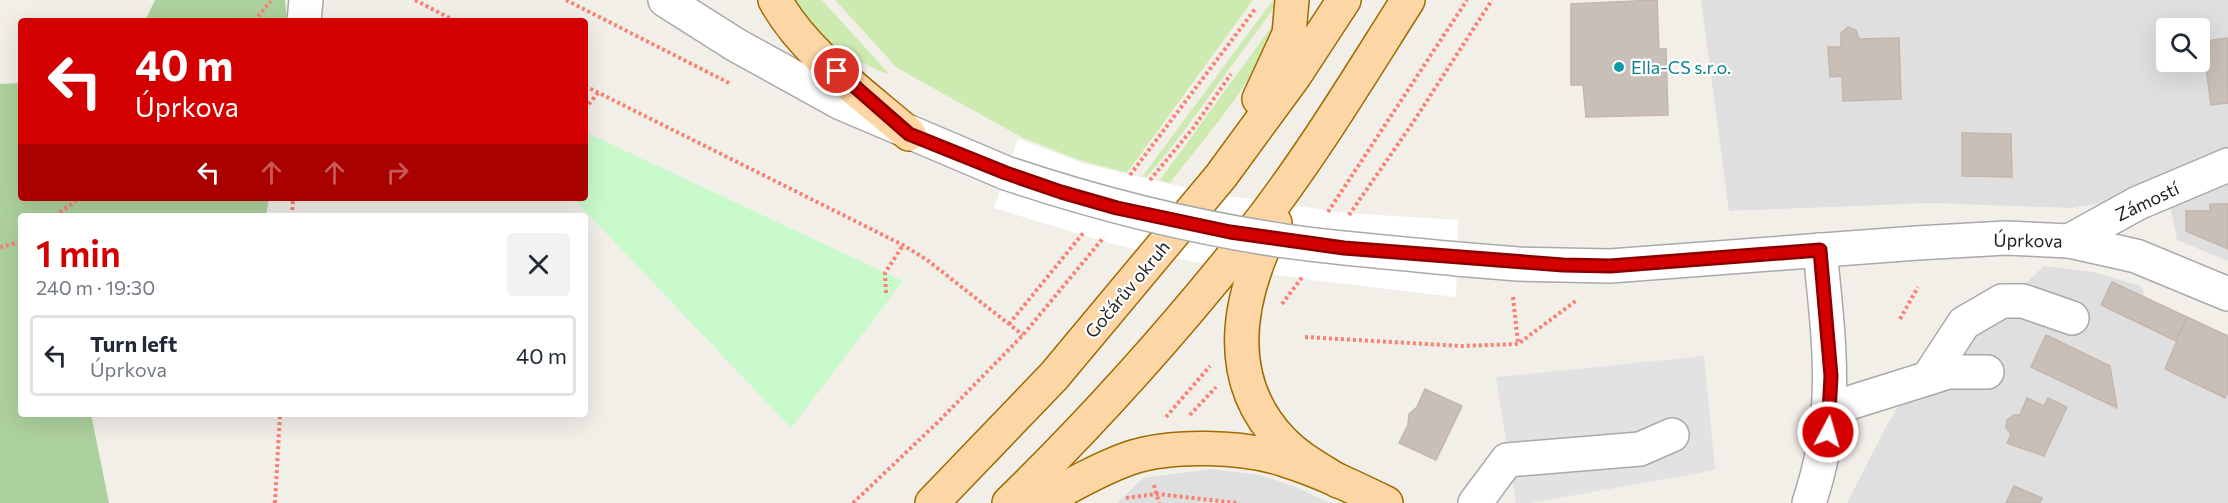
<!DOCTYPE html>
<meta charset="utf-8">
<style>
:root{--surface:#fff;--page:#f2f2f3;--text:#1f2937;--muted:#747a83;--line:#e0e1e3;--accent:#d40000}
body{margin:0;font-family:Commissioner,sans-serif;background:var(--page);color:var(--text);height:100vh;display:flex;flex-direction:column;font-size:22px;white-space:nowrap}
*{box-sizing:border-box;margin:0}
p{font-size:20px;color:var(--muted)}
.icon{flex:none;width:33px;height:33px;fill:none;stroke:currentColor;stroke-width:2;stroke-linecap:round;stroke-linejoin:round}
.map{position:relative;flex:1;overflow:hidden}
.panel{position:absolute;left:18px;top:213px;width:570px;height:204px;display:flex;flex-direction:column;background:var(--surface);border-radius:6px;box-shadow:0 6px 24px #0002}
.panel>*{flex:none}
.hud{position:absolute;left:18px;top:18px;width:570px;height:183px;border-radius:6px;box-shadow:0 6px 24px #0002;background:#d40000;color:#fff;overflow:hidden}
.buttons{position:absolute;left:2156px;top:18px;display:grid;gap:12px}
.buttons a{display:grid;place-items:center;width:54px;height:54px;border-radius:6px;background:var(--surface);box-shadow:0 6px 24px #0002;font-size:30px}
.pin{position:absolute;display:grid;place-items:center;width:51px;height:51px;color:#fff;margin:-26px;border:3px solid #fff;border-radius:50%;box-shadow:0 2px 6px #0007}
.me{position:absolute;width:66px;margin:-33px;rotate:6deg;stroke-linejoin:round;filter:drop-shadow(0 0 4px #0008)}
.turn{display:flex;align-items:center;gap:21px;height:126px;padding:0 18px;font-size:27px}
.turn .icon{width:78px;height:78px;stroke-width:2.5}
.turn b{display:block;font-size:42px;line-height:51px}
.lanes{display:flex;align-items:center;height:57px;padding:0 18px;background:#0003;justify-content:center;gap:30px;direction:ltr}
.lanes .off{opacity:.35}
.round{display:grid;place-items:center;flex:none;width:63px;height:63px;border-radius:6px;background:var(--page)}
.head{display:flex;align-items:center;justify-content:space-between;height:102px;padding:0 18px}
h1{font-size:36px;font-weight:600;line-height:45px;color:var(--accent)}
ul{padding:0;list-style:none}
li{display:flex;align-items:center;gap:18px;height:81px;margin:0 12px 9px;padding:0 6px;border:3px solid var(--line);border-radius:6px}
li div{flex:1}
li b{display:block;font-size:22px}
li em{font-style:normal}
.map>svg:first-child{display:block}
</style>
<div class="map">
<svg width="2228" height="503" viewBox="0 0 2228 503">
<rect width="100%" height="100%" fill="#f2efe9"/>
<g fill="#e0dfdf" fill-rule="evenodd">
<path d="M1701,0h527v153l-119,49 -38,6 -140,-5 -202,8zM2166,28h33v34h-33z"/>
<path d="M2228,177v84l-51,-21 -8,-40z"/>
<path d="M2044,266l49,6 48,14 5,13 82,39v165h-381l40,-78 59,-95 54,-42 27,-6z"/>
<path d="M1211,469l49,6 36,12 33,16h-212l26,-25z"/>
</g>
<g fill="#cdebb0">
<path d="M785,0h37l68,75c-38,-15 -82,-40 -105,-75z"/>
<path d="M835,0h418l-126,173 -48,-13 -58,-23 -124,-69z"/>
<path d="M1273,0l1,8 -96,131 -31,38h-5z"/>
<path d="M1275,22c-12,52 -72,117 -105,161l-10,-3z"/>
</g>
<g fill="#add19e">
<path d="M155,0h130l2,21h-142z"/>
<path d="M21,83v115h248l-3,18h-245v198h70l18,89h-109v-419z"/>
</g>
<path fill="#c8facc" d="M585,132l318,149 -112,147 -218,-230h12z"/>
<path fill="#e2e2e2" d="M1704,356l11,114 -184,33h-15l-20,-126z"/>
<path fill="#fff" d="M1018,139l67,25 124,29 137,20 112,7 -2,77 -145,-17 -116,-18 -86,-19 -115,-35z"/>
<g fill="#c7bfb8" stroke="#c4b6ab" stroke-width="1.5">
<path d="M1657,0l2,49h7l2,66 -82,2 -3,-32h-12v-81z"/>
<path d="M1848,27l8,3 3,9 40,-1 2,61 -58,2 -1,-25 -12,1 -2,-30h13v-14z"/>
<path d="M2228,38v65l-17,2 -6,-44 -10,1h4v-20z"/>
<path d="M1962,133l49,1 1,43 -50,-1z"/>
<path d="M2210,204h18v45l-42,-18v-20h24z"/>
<path d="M2112,282l75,35 -11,24 -75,-36z"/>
<path d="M2187,317l41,19v56l-3,6 -60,-29z"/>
<path d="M2046,335l64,31 7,42 -86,-41z"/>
<path d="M1425,389l37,17 -26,54 -37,-17 9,-18 1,-11 8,-7z"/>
<path d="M2027,398l17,8 4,-8 19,9 -23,49 -37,-13 4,-9 -5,-6 1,-8 7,-5h6z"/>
<path d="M2014,486l28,12 -2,5h-34z"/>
</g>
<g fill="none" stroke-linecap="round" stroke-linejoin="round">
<g stroke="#a9a9a9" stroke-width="36">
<g id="minor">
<path d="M665,0l71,45 105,58 165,70"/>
<path d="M304,21l2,-21"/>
<path d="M2069,241l69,-38 90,-38"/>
<path d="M1457,259l61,5 92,2 307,-23 89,-5 63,3 67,15 92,38"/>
<path d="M1928,378l36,-55 38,-22h21l49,17"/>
<path d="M1830,409l118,-37h39"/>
<path d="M1475,503l32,-43 133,-11 32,-14"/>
<path d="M1809,503c31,-92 20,-159 11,-253"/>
</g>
</g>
<g stroke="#a06b00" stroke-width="36">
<g id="major">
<path d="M775,0c28,52 89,95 134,134"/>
<path d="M1259,99l30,-65 3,-34"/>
<path d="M1275,223c-36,71 -55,154 7,218 16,17 37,28 56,40"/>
<path d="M932,503l122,-127 167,-200 74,-101 49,-75"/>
<path d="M1009,503c87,-85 170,-178 245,-273 57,-73 105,-153 154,-230"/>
<path d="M1040,503c29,-17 59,-34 90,-45 41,-14 114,-12 155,2 35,11 68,27 101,43"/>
</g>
</g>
<g stroke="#fa8072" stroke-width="4" stroke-dasharray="3 3" stroke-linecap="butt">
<path d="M415,0l40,21"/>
<path d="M566,0l165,84"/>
<path d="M254,21l17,-20"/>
<path d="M585,86l318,159 24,15 96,75"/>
<path d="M585,109l13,-16"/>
<path d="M1130,175l126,-167"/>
<path d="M1150,180l44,-53 37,-53"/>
<path d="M1328,212l139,-212"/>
<path d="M1349,215l63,-91 80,-124"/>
<path d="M55,216l25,-18"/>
<path d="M292,216l1,-18"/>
<path d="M0,247l21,-5"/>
<path d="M886,293l-1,-20 18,-28"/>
<path d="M1513,297l5,46"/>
<path d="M1282,304l21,-28"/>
<path d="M1900,319l18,-32"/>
<path d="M1009,324l75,-92"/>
<path d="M1305,337l156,9 57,-2 59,-44"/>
<path d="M1190,415l26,-28"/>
<path d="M1166,417l44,-51"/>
<path d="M1154,485l5,18"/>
<path d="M1126,498l31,-4 81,9"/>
<path d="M275,503l5,-89"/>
<path d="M853,503l85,-81 85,-87 81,-98"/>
</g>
<use href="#minor" stroke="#fff" stroke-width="33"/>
<use href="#major" stroke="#fcd6a4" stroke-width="33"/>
<g stroke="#a9a9a9" stroke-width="36" stroke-linecap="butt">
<path id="minor-bridge" d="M1006,173c92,31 184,54 279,68 57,8 115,12 172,18"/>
</g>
<use href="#minor-bridge" stroke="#fff" stroke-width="33"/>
</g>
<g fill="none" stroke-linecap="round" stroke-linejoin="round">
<g stroke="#8a0000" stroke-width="15">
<path id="route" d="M837,71l72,63 97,39 55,19 56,16 113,24 114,16 219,17 47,1 210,-16 11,126 -3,56"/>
</g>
<use href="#route" stroke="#d40000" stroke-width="10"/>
</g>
<circle fill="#0f9aa8" stroke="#fff" stroke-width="2" cx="1619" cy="67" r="6"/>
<g text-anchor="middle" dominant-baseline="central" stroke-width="4.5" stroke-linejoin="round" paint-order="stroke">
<g font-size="18" fill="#0d838f" stroke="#fff" text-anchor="start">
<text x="1631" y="67">Ella-CS s.r.o.</text>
</g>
<g font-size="18" fill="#222" stroke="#fff">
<text transform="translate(2147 201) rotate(-25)">Zámostí</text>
<text transform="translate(2028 240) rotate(1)">Úprkova</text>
<text transform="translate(1127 289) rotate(-50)">Gočárův okruh</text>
</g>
</g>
</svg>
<div class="buttons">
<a><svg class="icon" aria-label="search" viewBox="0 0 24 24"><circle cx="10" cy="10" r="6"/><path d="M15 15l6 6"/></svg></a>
</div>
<div class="pin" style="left:837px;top:71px;background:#d93025"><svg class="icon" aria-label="arrive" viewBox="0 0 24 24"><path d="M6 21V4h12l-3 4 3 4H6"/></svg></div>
<svg class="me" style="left:1828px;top:432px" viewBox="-20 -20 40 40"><circle r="17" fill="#d40000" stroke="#fff" stroke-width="3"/><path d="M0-11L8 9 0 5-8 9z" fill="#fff"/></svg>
<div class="hud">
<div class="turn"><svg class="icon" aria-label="left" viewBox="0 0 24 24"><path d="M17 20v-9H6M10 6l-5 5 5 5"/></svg><div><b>40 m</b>Úprkova</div></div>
<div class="lanes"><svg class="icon" aria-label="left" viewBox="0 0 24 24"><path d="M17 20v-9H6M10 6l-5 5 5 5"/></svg><svg class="icon off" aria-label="ahead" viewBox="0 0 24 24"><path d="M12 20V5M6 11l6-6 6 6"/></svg><svg class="icon off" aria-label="ahead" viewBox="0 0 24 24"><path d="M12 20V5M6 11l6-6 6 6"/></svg><svg class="icon off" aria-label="right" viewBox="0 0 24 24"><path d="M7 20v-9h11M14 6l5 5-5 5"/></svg></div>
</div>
<section class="panel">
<div class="head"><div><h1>1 min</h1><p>240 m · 19:30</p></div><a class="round"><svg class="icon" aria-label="close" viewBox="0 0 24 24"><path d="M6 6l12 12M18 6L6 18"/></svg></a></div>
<ul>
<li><svg class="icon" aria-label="left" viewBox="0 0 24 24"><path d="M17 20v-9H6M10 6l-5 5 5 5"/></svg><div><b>Turn left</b><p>Úprkova</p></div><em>40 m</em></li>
</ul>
</section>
</div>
